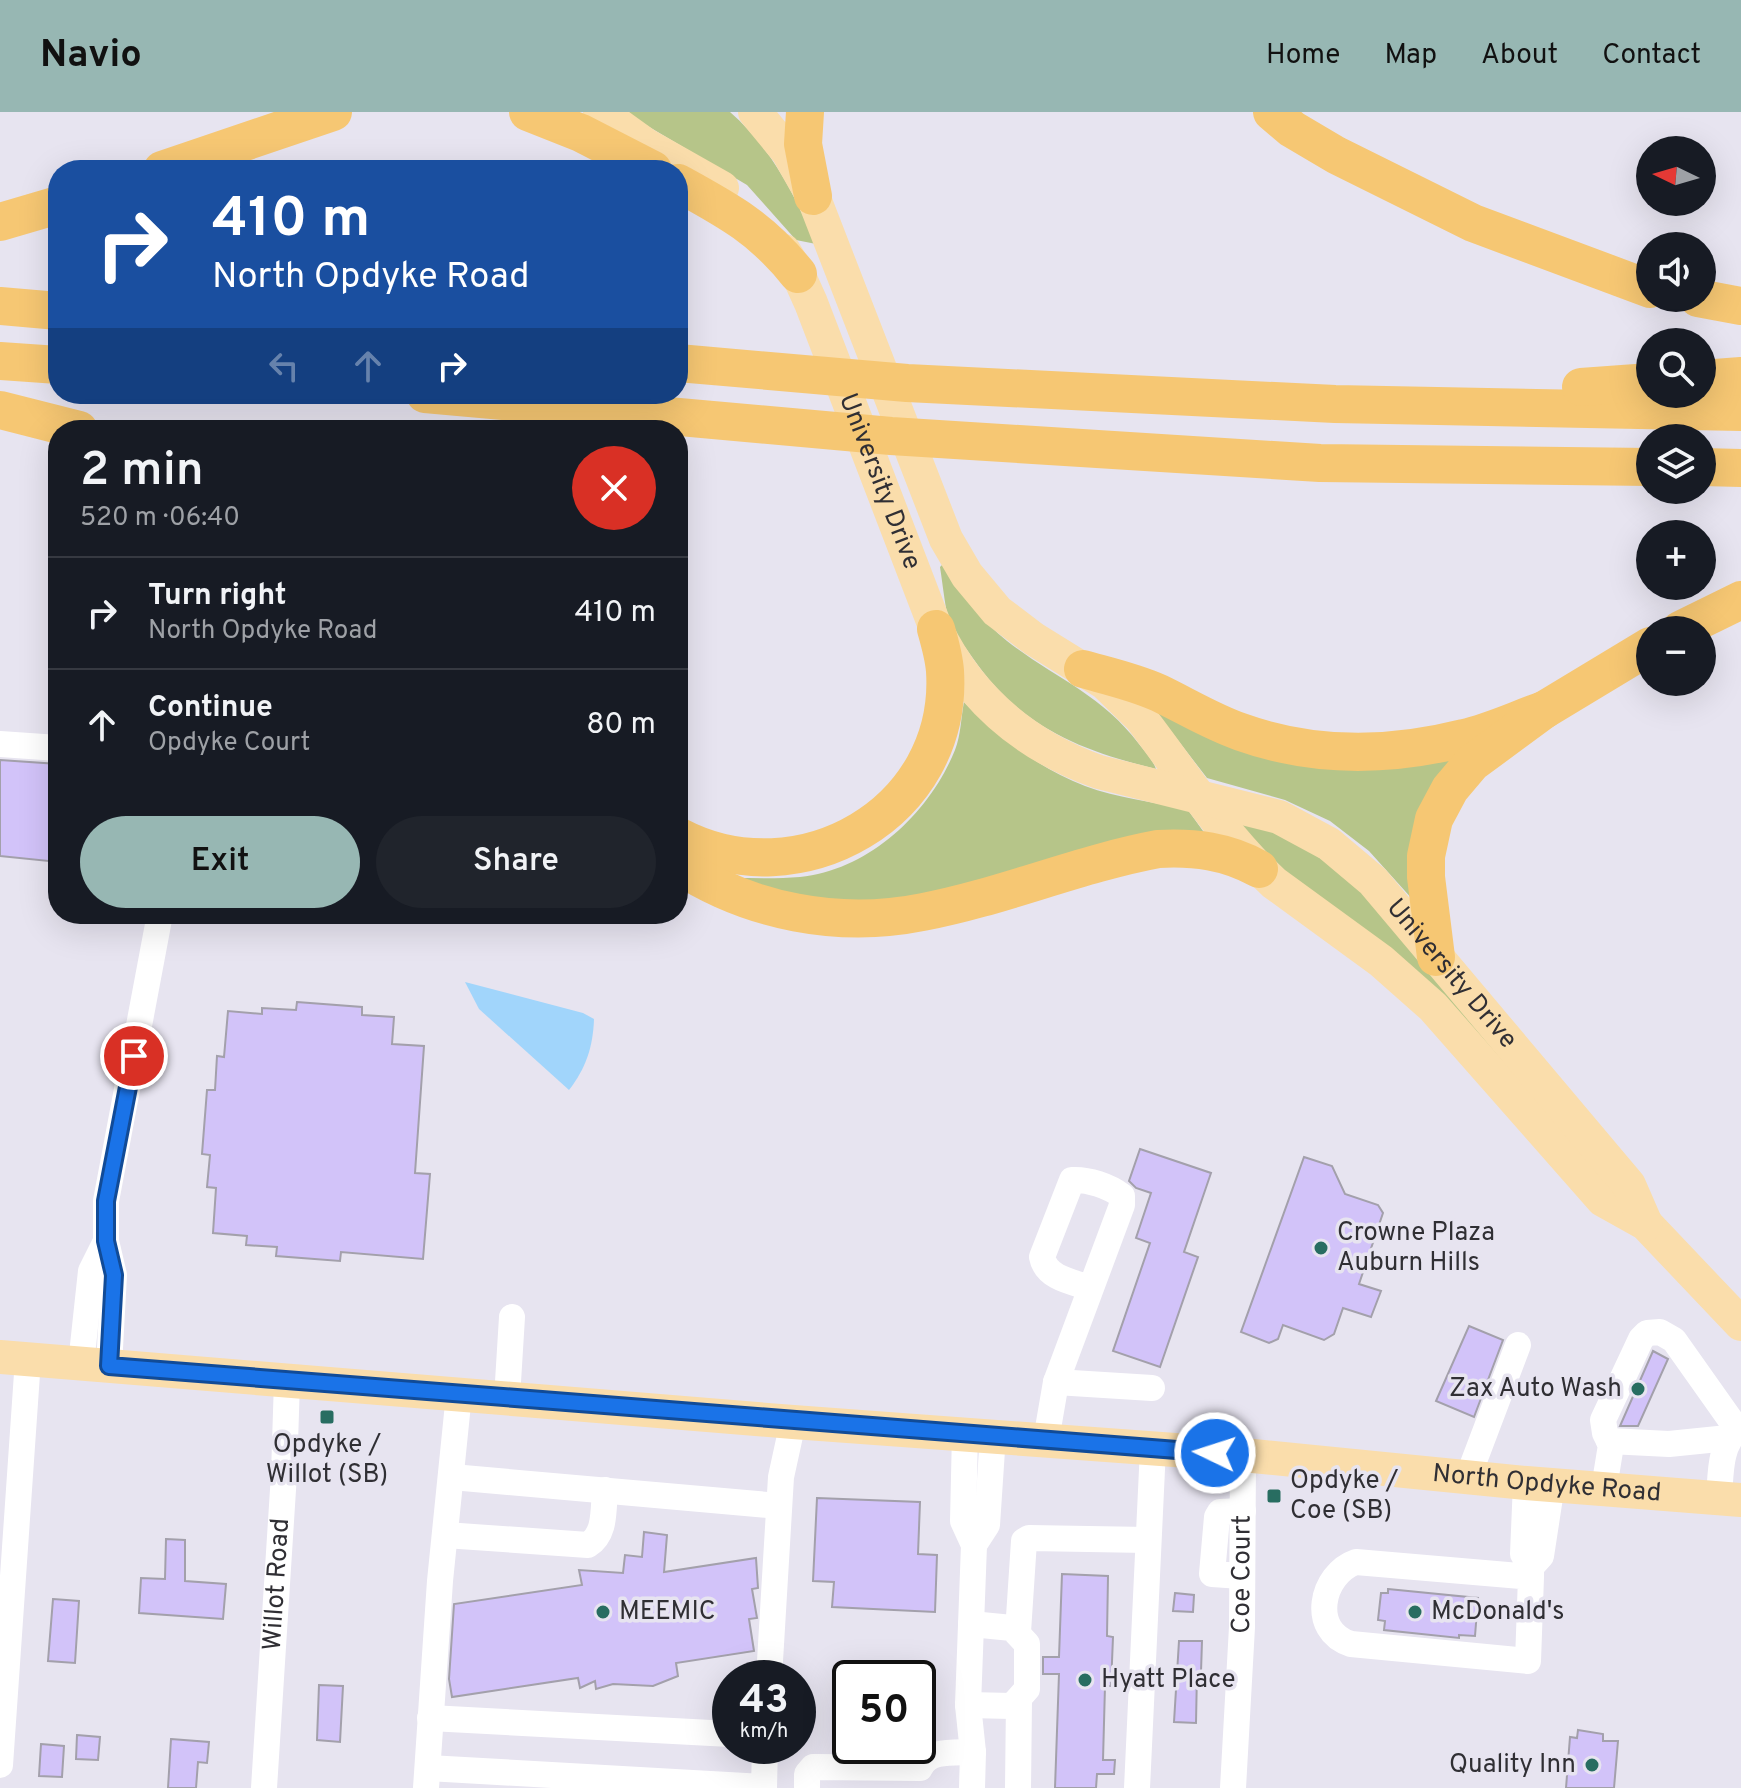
<!DOCTYPE html>
<meta charset="utf-8">
<style>
:root{--surface:#171b24;--page:#20242c;--text:#f1f3f6;--muted:#9ea1a6;--line:#363941;--accent:#97b7b3}
body{margin:0;font-family:Overpass,sans-serif;background:var(--page);color:var(--text);height:100vh;display:flex;flex-direction:column;font-size:30px;white-space:nowrap}
*{box-sizing:border-box;margin:0}
p{font-size:26px;color:var(--muted)}
.icon{flex:none;width:44px;height:44px;fill:none;stroke:currentColor;stroke-width:2;stroke-linecap:round;stroke-linejoin:round}
.map{position:relative;flex:1;overflow:hidden}
.details{position:absolute;left:48px;top:308px;width:640px;height:504px;display:flex;flex-direction:column;background:var(--surface);border-radius:32px;box-shadow:0 8px 32px #0002}
.details>*{flex:none}
.hud{position:absolute;left:48px;top:48px;width:640px;height:244px;border-radius:32px;box-shadow:0 8px 32px #0002;background:#1a4fa0;color:#fff;overflow:hidden}
.needle{width:52px;rotate:275deg}
.buttons{position:absolute;left:1636px;top:24px;display:grid;gap:16px}
.buttons a{display:grid;place-items:center;width:80px;height:80px;border-radius:50%;background:var(--surface);box-shadow:0 8px 32px #0002;font-size:40px}
.speed{position:absolute;left:712px;top:1548px;display:flex;gap:16px;font-size:40px;font-weight:700;text-align:center}
.speed>*{display:grid;place-content:center;width:104px;height:104px;border-radius:50%;background:var(--surface);box-shadow:0 8px 32px #0002;line-height:1}
.speed small{font-size:20px;font-weight:400}
.speed .limit{border:4px solid #111;border-radius:12px;background:#fff;color:#111}
.pin{position:absolute;display:grid;place-items:center;width:68px;height:68px;color:#fff;margin:-34px;border:4px solid #fff;border-radius:50%;box-shadow:0 2px 8px #0007}
.me{position:absolute;width:88px;margin:-44px;rotate:274deg;stroke-linejoin:round;filter:drop-shadow(0 0 6px #0008)}
.turn{display:flex;align-items:center;gap:28px;height:168px;padding:0 32px;font-size:36px}
.turn .icon{width:104px;height:104px;stroke-width:2.5}
.turn b{display:block;font-size:56px;line-height:68px}
.lanes{display:flex;align-items:center;height:76px;padding:0 32px;background:#0003;justify-content:center;gap:40px;direction:ltr}
.lanes .off{opacity:.35}
.round{display:grid;place-items:center;flex:none;width:84px;height:84px;border-radius:42px;background:var(--page)}
.overview{display:flex;align-items:center;justify-content:space-between;height:136px;padding:0 32px}
h1{font-size:48px;font-weight:600;line-height:60px}
.cta{display:flex;gap:16px;margin-top:auto;padding:16px 32px}
.cta a{flex:1;height:92px;border-radius:48px;background:var(--accent);color:#111;font-size:32px;font-weight:600;line-height:92px;text-align:center}
.cta a+a{background:var(--page);color:var(--text)}
ul{padding:0;list-style:none}
li{display:flex;align-items:center;gap:24px;height:112px;padding:0 32px;border-top:2px solid var(--line)}
li div{flex:1}
li b{display:block;font-size:30px}
li em{font-style:normal}
header{display:flex;align-items:center;gap:48px;box-sizing:border-box;height:112px;padding:0 40px;background:var(--accent);color:#111}
header strong{font-size:38px}
nav{display:flex;gap:44px;margin-inline-start:auto;font-size:28px}
.map>svg:first-child{display:block}
</style>
<header>
<strong>Navio</strong>
<nav><a>Home</a><a>Map</a><a>About</a><a>Contact</a></nav>
</header>
<div class="map">
<svg width="1741" height="1676" viewBox="0 0 1741 1676">
<rect width="100%" height="100%" fill="#e7e4f0"/>
<g fill="#b6c589">
<path d="M624,0h106c43,38 63,80 86,132l-20,-4 -49,-55z"/>
<path d="M942,453c20,26 39,56 65,76 47,37 93,52 132,103 6,8 14,16 17,25 -78,-19 -137,-43 -184,-112 -10,-14 -22,-31 -26,-49 -2,-11 -4,-28 -6,-41z"/>
<path d="M964,590c36,36 73,65 121,84 32,12 70,16 103,24l20,28 -298,67 -85,3 -92,-30c22,0 45,1 67,-1 70,-7 130,-65 155,-127 6,-15 6,-33 9,-48z"/>
<path d="M1153,596l304,45 -43,148 -45,-50 -39,-30 -45,-21 -78,-22z"/>
<path d="M1237,708l46,15 64,40 198,229 -268,-239z"/>
</g>
<path fill="#a1d5fb" d="M465,870l118,31 11,6c-1,28 -8,49 -25,71l-90,-81z"/>
<g fill="#d2c3f9" stroke="#a3a0ab" stroke-width="2">
<path d="M0,648l58,4v98l-58,-6z"/>
<path d="M297,890l65,5v8l32,2 -2,27 32,2 -9,127 15,1 -7,85 -82,-7 -1,9 -64,-5 1,-9 -31,-2 1,-9 -34,-3 3,-45 -9,-1 3,-32 -8,-1 5,-64h8l2,-34 7,1 4,-46 34,3v-6l34,2z"/>
<path d="M1140,1037l71,24 -27,79 14,5 -38,110 -47,-16 37,-108 -14,-5 15,-45 -15,-5 -7,-7z"/>
<path d="M1304,1045l28,9 13,28 33,11 5,8 -24,71 22,7 -10,26 -28,-9 -9,26 -10,6 -41,-15 -5,14 -9,4 -28,-11z"/>
<path d="M1469,1214l34,14 -29,77 -38,-16z"/>
<path d="M1653,1239l15,8 -30,67h-18z"/>
<path d="M817,1386l103,4 -2,52 19,1 -2,57 -103,-5 2,-25 -21,-1z"/>
<path d="M644,1420l23,3 -3,37 92,-14 2,30 -6,1 5,29 -8,1 5,32 -78,12 2,13 -25,10 -40,-2 -17,5 -1,-8 -15,7 -2,-10 -126,19 -3,-18 5,-75 128,-19 -3,-15 44,3 2,-18 17,2z"/>
<path d="M166,1427l19,1v41l41,3 -3,35 -84,-6 2,-35 24,1z"/>
<path d="M1062,1462l46,2 -1,60 6,1 -2,49h-6l-2,74h12l-1,14h-17l-1,14h-41l4,-114h-16v-17h16z"/>
<path d="M1388,1477l90,9 -3,38 -16,-1v3l-75,-8 1,-9 -7,-1 3,-27h7z"/>
<path d="M1175,1481l19,2 -1,17 -20,-1z"/>
<path d="M53,1487l26,2 -4,62 -27,-2z"/>
<path d="M1179,1529h23l-1,31h-4l-1,51 -22,-1z"/>
<path d="M319,1573l24,1 -3,56 -23,-2z"/>
<path d="M1578,1618l25,4v7h15l-4,47h-48l4,-51 7,1z"/>
<path d="M77,1623l23,2 -2,23 -22,-1z"/>
<path d="M171,1627l38,3 -2,21 -9,-1 -2,26h-28z"/>
<path d="M41,1632l23,2 -2,31 -23,-1z"/>
</g>
<g fill="none" stroke-linecap="round" stroke-linejoin="round">
<g stroke="#fff" stroke-width="26">
<path d="M0,632l58,4"/>
<path d="M81,1252l10,-93 15,-30"/>
<path d="M109,1254l5,-91 -8,-34v-40l54,-287"/>
<path d="M1056,1270l66,-177v-9c-13,-10 -34,-17 -50,-16l-30,77c4,21 30,25 49,31"/>
<path d="M507,1286l5,-81"/>
<path d="M965,1321l-2,88 11,24 -6,160 5,47 -1,36"/>
<path d="M1046,1328l10,-58 96,6"/>
<path d="M1609,1329l60,3 59,-6"/>
<path d="M452,1365l327,29"/>
<path d="M1468,1365l50,-132"/>
<path d="M1526,1371l-3,71 8,13v10l-3,84 -177,-17c-42,-13 -30,-70 5,-82l175,15"/>
<path d="M1604,1376l7,-43 -6,-12 -2,-13 38,-81 6,-6 13,-1 14,8 63,89"/>
<path d="M1719,1386c2,-25 0,-51 19,-69"/>
<path d="M445,1423l143,10c18,-11 15,-35 17,-55"/>
<path d="M974,1433l13,-20 6,-90"/>
<path d="M1531,1455l10,-11 11,-72"/>
<path d="M1242,1464l-30,-2 5,-57 3,-5 23,-1"/>
<path d="M1018,1520l6,-91 5,-3 119,2"/>
<path d="M769,1566l12,-201 12,-55"/>
<path d="M968,1593l44,1 15,-17v-45l-15,-16 -41,-4"/>
<path d="M430,1606l300,16"/>
<path d="M0,1653l28,-406"/>
<path d="M428,1656l336,19"/>
<path id="s1" d="M264,1676l20,-314 3,-93"/>
<path d="M426,1676l14,-207 19,-187"/>
<path d="M764,1676l1,-42"/>
<path d="M807,1676v-14l6,-7 107,1c9,-19 34,-15 53,-16"/>
<path d="M1018,1676l1,-88"/>
<path d="M1137,1676l16,-340"/>
<path id="s2" d="M1233,1676l9,-161 1,-172"/>
</g>
<g stroke="#faddab" stroke-width="34">
<path d="M600,0l46,33 76,43"/>
<path d="M755,0l33,40 25,44 133,343 21,36 30,36 37,28 71,44 35,34c43,56 82,118 134,166l107,78 52,46 170,193 43,24 95,100"/>
<path id="s3" d="M784,139l14,23 13,29 125,326c34,70 90,117 163,143l180,45 50,27 44,37 256,304 17,39"/>
<path id="s4" d="M0,1245l793,65 450,33 283,28 215,17"/>
</g>
<g stroke="#f6c773" stroke-width="38">
<path d="M528,0l53,21 72,37"/>
<path d="M805,0l-2,32 10,52"/>
<path d="M1272,0l20,17 44,26 137,68 177,66"/>
<path d="M162,58l171,-58"/>
<path d="M678,71c51,28 83,45 120,91"/>
<path d="M0,110l58,-17"/>
<path d="M1698,186l43,8"/>
<path d="M0,194l58,5"/>
<path d="M0,249l58,4"/>
<path d="M678,251l229,20 428,21 406,8"/>
<path d="M1702,267l39,-3"/>
<path d="M1581,275l69,-5"/>
<path d="M425,282l466,42 429,27 330,4"/>
<path d="M0,298l79,20"/>
<path d="M1702,355l39,1"/>
<path d="M1680,518l61,-30"/>
<path d="M1083,557c25,7 52,13 76,24 27,13 53,29 82,39 73,26 148,25 223,6 27,-6 54,-19 80,-28"/>
<path d="M678,724c121,64 276,-23 267,-165 -1,-14 -5,-28 -9,-42"/>
<path d="M678,753c72,47 161,64 245,47 79,-15 155,-48 235,-63 36,-2 69,2 101,20"/>
<path d="M1436,845l-10,-80v-21l8,-37 16,-30 22,-26 72,-53 106,-64"/>
</g>
</g>
<g fill="none" stroke-linecap="round" stroke-linejoin="round">
<g stroke="#114b97" stroke-width="20">
<path id="route" d="M134,944l-28,145v40l8,34 -5,91 1106,87"/>
</g>
<use href="#route" stroke="#1a73e8" stroke-width="14"/>
</g>
<g fill="#286d61" stroke="#e7e4f0" stroke-width="3">
<circle cx="1321" cy="1136" r="8"/>
<circle cx="1638" cy="1277" r="8"/>
<rect x="319" y="1297" width="16" height="16" rx="4"/>
<rect x="1266" y="1376" width="16" height="16" rx="4"/>
<circle cx="603" cy="1500" r="8"/>
<circle cx="1415" cy="1500" r="8"/>
<circle cx="1085" cy="1568" r="8"/>
<circle cx="1592" cy="1653" r="8"/>
</g>
<g text-anchor="middle" dominant-baseline="central" stroke-width="7" stroke-linejoin="round" paint-order="stroke">
<g font-size="26" fill="#302f34" stroke="#e7e4f0">
<text stroke="none"><textPath href="#s3" startOffset="250">University Drive</textPath></text>
<text stroke="none"><textPath href="#s3" startOffset="1052">University Drive</textPath></text>
<text stroke="none"><textPath href="#s4" startOffset="1552">North Opdyke Road</textPath></text>
<text stroke="none"><textPath href="#s2" startOffset="214">Coe Court</textPath></text>
<text stroke="none"><textPath href="#s1" startOffset="204">Willot Road</textPath></text>
</g>
<g font-size="26" fill="#302f34" stroke="#e7e4f0" text-anchor="start">
<text x="1337" y="1121">Crowne Plaza<tspan x="1337" dy="30">Auburn Hills</tspan></text>
<text x="1622" y="1277" text-anchor="end">Zax Auto Wash</text>
<text x="327" y="1333" text-anchor="middle">Opdyke /<tspan x="327" dy="30">Willot (SB)</tspan></text>
<text x="1290" y="1369">Opdyke /<tspan x="1290" dy="30">Coe (SB)</tspan></text>
<text x="619" y="1500">MEEMIC</text>
<text x="1431" y="1500">McDonald's</text>
<text x="1101" y="1568">Hyatt Place</text>
<text x="1576" y="1653" text-anchor="end">Quality Inn</text>
</g>
</g>
</svg>
<div class="buttons">
<a><svg class="needle" viewBox="-14 -14 28 28"><path d="M0-13l5 13h-10z" fill="#e53935"/><path d="M0 13l5-13h-10z" fill="#9ea1a6"/></svg></a>
<a><svg class="icon" aria-label="sound" viewBox="0 0 24 24"><path d="M4 9h4l5-4v14l-5-4H4zM17 9q2 3 0 6"/></svg></a>
<a><svg class="icon" aria-label="search" viewBox="0 0 24 24"><circle cx="10" cy="10" r="6"/><path d="M15 15l6 6"/></svg></a>
<a><svg class="icon" aria-label="layers" viewBox="0 0 24 24"><path d="M12 4l9 5-9 5-9-5zM3 14l9 5 9-5"/></svg></a>
<a>+</a>
<a>−</a>
</div>
<div class="speed"><div>43<small>km/h</small></div><div class="limit">50</div></div>
<div class="pin" style="left:134px;top:944px;background:#d93025"><svg class="icon" aria-label="arrive" viewBox="0 0 24 24"><path d="M6 21V4h12l-3 4 3 4H6"/></svg></div>
<svg class="me" style="left:1215px;top:1341px" viewBox="-20 -20 40 40"><circle r="17" fill="#1a73e8" stroke="#fff" stroke-width="3"/><path d="M0-11L8 9 0 5-8 9z" fill="#fff"/></svg>
<div class="hud">
<div class="turn"><svg class="icon" aria-label="right" viewBox="0 0 24 24"><path d="M7 20v-9h11M14 6l5 5-5 5"/></svg><div><b>410 m</b>North Opdyke Road</div></div>
<div class="lanes"><svg class="icon off" aria-label="left" viewBox="0 0 24 24"><path d="M17 20v-9H6M10 6l-5 5 5 5"/></svg><svg class="icon off" aria-label="ahead" viewBox="0 0 24 24"><path d="M12 20V5M6 11l6-6 6 6"/></svg><svg class="icon" aria-label="right" viewBox="0 0 24 24"><path d="M7 20v-9h11M14 6l5 5-5 5"/></svg></div>
</div>
<section class="details">
<div class="overview"><div><h1>2 min</h1><p>520 m · 06:40</p></div><a class="round" style="background:#d93025;color:#fff"><svg class="icon" aria-label="close" viewBox="0 0 24 24"><path d="M6 6l12 12M18 6L6 18"/></svg></a></div>
<ul>
<li><svg class="icon" aria-label="right" viewBox="0 0 24 24"><path d="M7 20v-9h11M14 6l5 5-5 5"/></svg><div><b>Turn right</b><p>North Opdyke Road</p></div><em>410 m</em></li>
<li><svg class="icon" aria-label="ahead" viewBox="0 0 24 24"><path d="M12 20V5M6 11l6-6 6 6"/></svg><div><b>Continue</b><p>Opdyke Court</p></div><em>80 m</em></li>
</ul>
<div class="cta"><a>Exit</a><a>Share</a></div>
</section>
</div>
